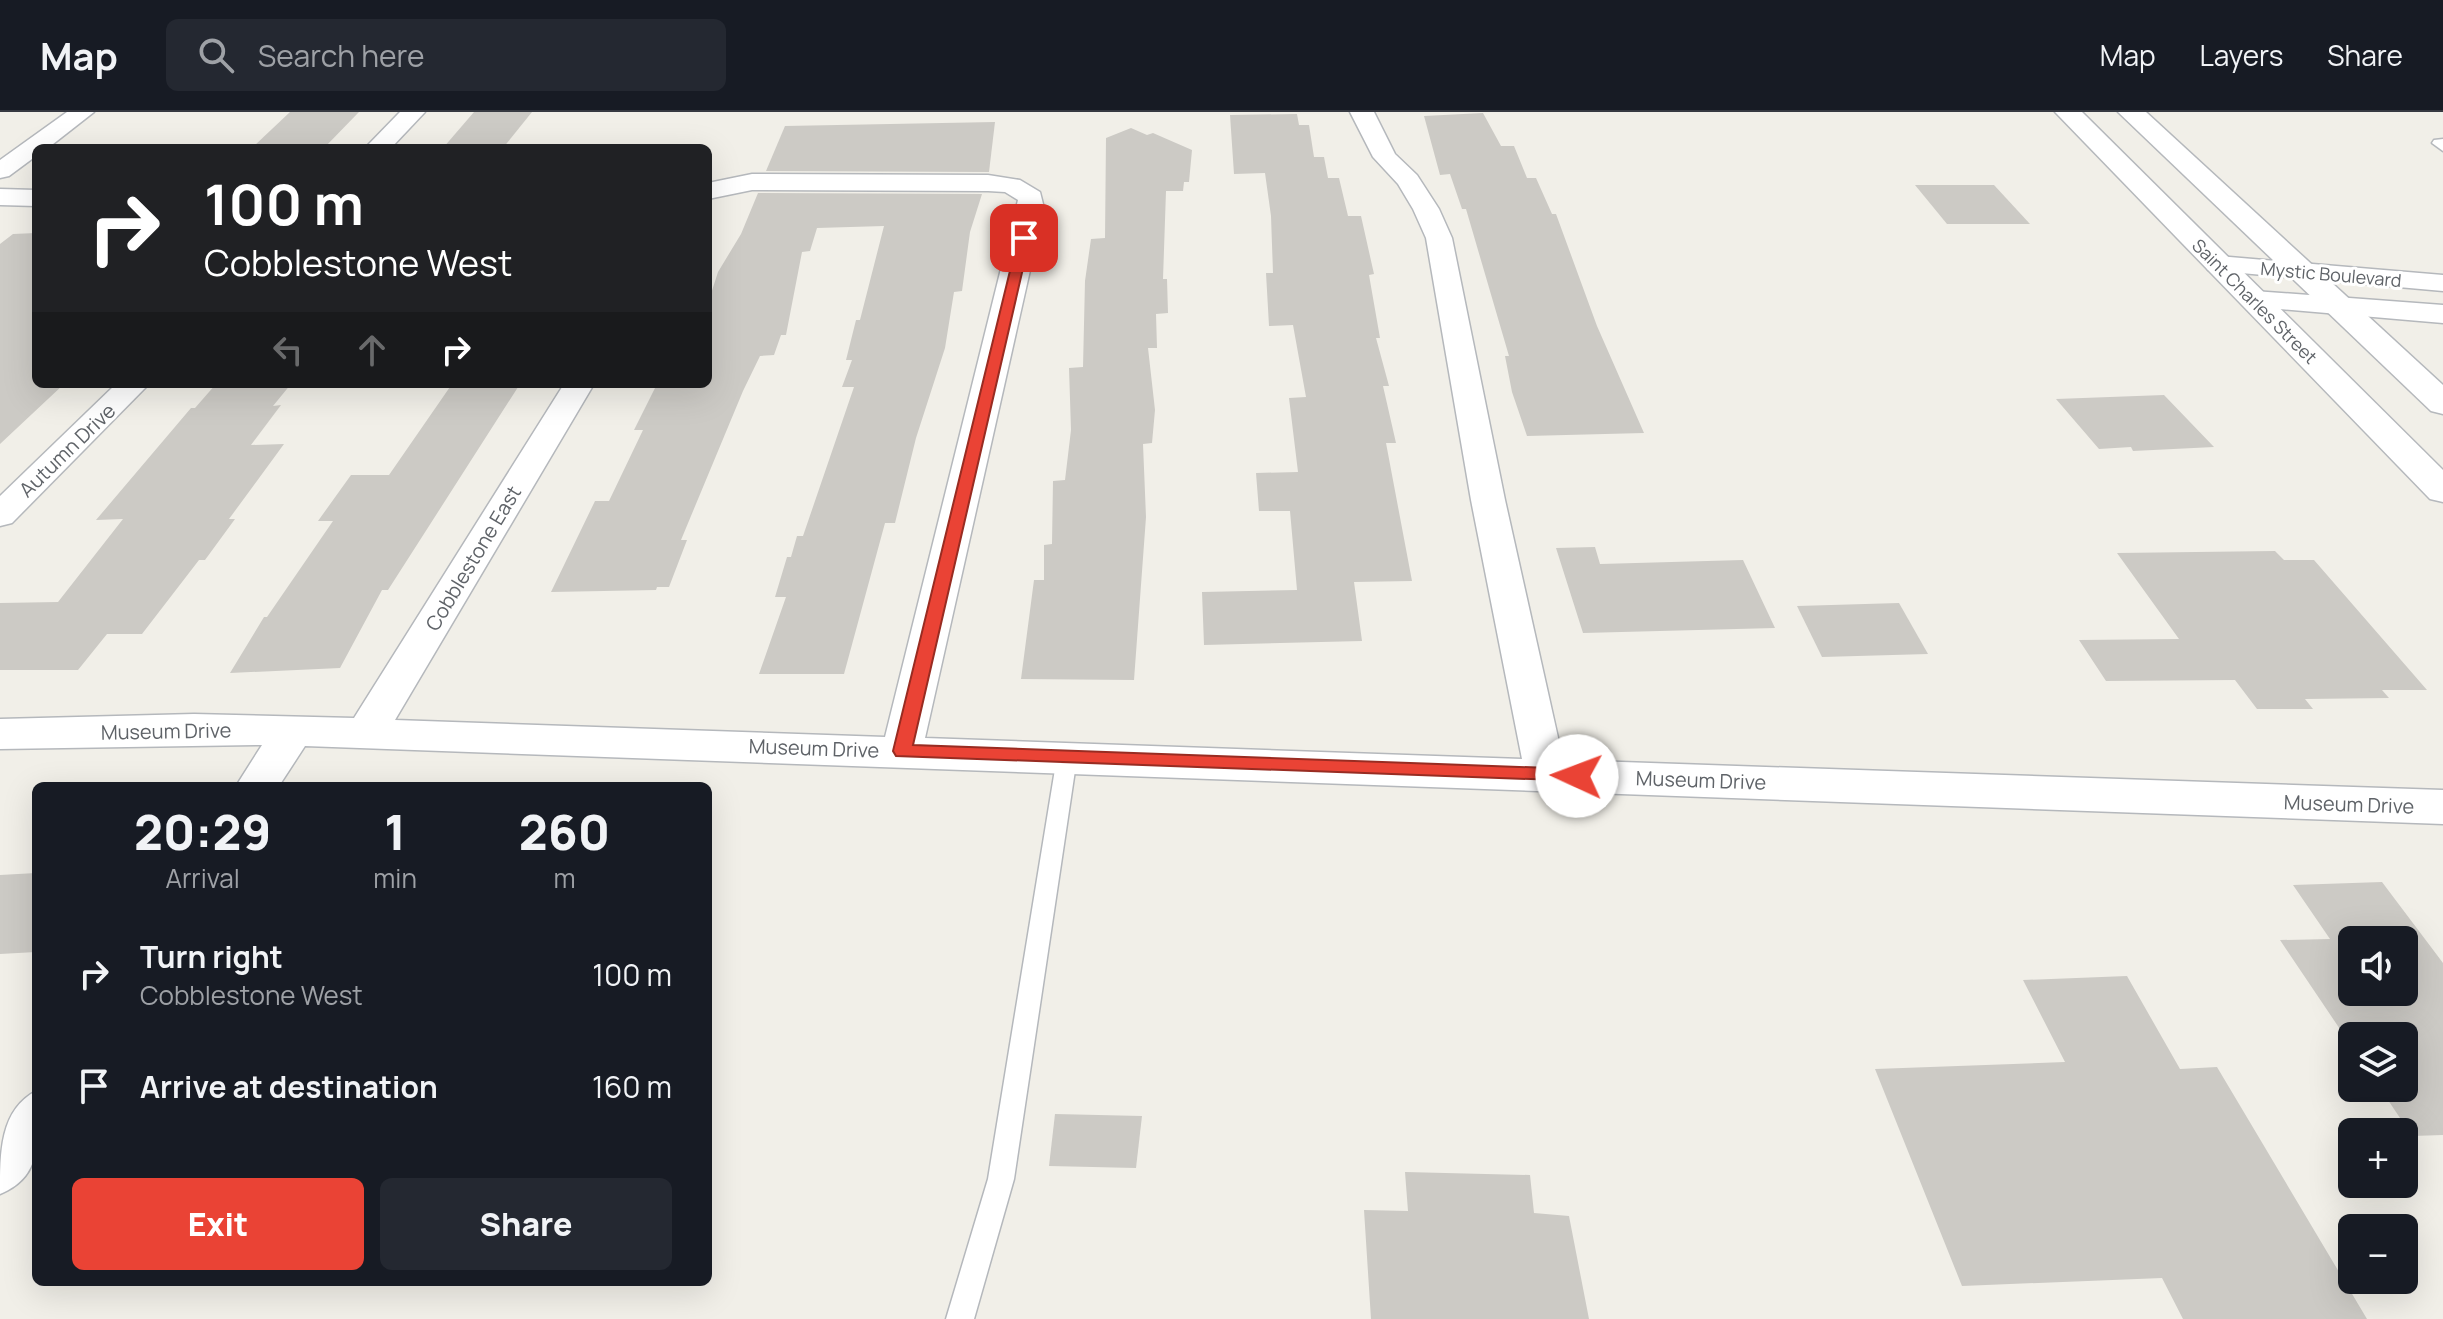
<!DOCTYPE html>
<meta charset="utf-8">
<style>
:root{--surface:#171b24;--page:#242831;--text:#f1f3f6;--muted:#9ea1a6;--line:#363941;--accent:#ea4335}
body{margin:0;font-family:Manrope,sans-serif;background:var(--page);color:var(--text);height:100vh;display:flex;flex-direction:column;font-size:30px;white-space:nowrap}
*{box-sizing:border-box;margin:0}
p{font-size:26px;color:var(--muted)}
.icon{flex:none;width:44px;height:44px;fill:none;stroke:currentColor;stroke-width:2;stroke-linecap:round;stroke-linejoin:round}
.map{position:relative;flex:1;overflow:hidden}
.drawer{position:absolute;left:32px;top:670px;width:680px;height:504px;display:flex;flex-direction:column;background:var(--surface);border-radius:12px;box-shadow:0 8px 32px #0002}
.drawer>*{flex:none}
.top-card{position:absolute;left:32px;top:32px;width:680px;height:244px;border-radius:12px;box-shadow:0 8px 32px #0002;background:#202124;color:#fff;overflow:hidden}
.controls{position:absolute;left:2338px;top:814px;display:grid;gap:16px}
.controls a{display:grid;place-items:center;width:80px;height:80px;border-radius:12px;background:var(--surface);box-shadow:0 8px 32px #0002;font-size:40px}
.pin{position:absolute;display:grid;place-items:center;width:68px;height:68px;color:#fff;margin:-34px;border-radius:16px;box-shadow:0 4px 12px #0006}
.me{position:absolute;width:88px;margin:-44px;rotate:272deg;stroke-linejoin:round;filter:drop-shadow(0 0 6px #0008)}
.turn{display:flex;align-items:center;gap:28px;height:168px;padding:0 40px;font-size:36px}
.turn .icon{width:104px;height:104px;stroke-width:2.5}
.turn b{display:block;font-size:56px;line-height:68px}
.lanes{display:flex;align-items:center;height:76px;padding:0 40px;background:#0003;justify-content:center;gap:40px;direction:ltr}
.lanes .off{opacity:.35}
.eta{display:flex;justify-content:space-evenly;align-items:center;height:136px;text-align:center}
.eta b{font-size:48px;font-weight:800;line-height:56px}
.button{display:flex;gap:16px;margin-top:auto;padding:16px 40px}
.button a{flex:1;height:92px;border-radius:12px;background:var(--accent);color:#fff;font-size:32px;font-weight:800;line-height:92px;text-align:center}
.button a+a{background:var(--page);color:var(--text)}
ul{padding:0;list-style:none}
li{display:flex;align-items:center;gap:24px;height:112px;padding:0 40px}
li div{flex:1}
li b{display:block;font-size:30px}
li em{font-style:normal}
header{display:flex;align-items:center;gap:48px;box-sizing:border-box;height:112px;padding:0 40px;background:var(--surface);border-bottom:2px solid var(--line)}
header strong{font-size:38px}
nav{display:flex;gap:44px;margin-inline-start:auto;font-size:28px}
.search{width:560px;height:72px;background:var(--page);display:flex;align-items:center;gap:20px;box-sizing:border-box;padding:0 28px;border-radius:12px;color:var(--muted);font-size:30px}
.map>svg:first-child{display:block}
</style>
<header>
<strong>Map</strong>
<div class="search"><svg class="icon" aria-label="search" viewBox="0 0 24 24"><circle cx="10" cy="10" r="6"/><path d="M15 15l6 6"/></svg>Search here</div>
<nav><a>Map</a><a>Layers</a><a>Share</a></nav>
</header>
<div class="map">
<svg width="2443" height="1207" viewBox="0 0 2443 1207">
<rect width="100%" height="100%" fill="#f1efe8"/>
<g fill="#cccac5" fill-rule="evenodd">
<path d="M290,0h69l-35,36h-72z"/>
<path d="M474,0h58l-29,36h-60z"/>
<path d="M1483,1l18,33h13l13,32h9l16,36h4l41,112 47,107 -117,3 -15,-44 -7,-36h4l-43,-147h-4l-12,-35 -10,1 -16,-59z"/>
<path d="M1297,2l2,11h10l5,32h10l4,21h11l9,38h13l13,58 -5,1 11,63h-4l13,48h-6l13,57h-10l26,138 -58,1 8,59 -158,4 -2,-53 95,-2 -7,-79h-31l-3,-38 42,-1 -9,-74 17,-1 -13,-72 -24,1 -3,-53h7l-2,-57 -6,-43 -31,1 -4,-59z"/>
<path d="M995,10l-6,50 -223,-1 19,-45z"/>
<path d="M1131,16l16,7 6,-2 39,17 -3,32h-5l-1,9h-17l-3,88h4l1,34 -12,1 1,34h-9l7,62 -3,33 -9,1 3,73 -12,163 -113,-1 13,-99h10v-35l8,-1 1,-63 12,-1 6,-50 -2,-62 14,-1 2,-86 6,-42 14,-1 1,-100z"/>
<path d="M1915,73h79l36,39h-83z"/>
<path d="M758,81l224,1 -12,38 -8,59 -8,1 -9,56 -29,90 -21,85h-10l-41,151h-85l27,-77h-11l12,-40h4l6,-21h6l51,-149h-12l10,-27h-6l10,-40h4l24,-94 -67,2 -7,23 -8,1 -16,83h-5l-7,20 -14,1 -17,35 -62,149h6l-18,47h-12l-1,3 -105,2 44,-91h14l34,-71h-9l23,-46h51v-81l10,-31 23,-38z"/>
<path d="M36,121v151h28l-64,60v-200l13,-10z"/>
<path d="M216,272h75l-18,22 8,-1 -30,40 33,-1 -55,75h6l-30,41h-6l-57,74h-35l-29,36h-78v-67l58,-1 65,-83 -27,1 95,-112h4z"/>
<path d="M452,272h68l-132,206h-6l-42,78 -110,5 34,-56h3l66,-96h-15l33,-46h38z"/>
<path d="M2164,283l50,52 -81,4 -2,-4 -32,2 -43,-50z"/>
<path d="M1595,435l5,17 143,-4 32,68 -192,5 -27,-85z"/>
<path d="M2275,439l9,9h30l113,130h-45l7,8 -84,1 8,10h-56l-22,-29 -129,1 -27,-41 100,-1 -62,-86z"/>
<path d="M1899,491l29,51 -106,3 -25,-51z"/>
<path d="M36,761v79l-36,2v-79z"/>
<path d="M2382,770l61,81v172l-31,1 -32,-48h24v-52h-52v11l-72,-107 50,-1 -37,-54zM2352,828h52v52h-52z"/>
<path d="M2127,864l53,93 37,-2 150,252h-184l-21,-41 -200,8 -87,-217 190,-7 -42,-82z"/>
<path d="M1055,1002l87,2 -6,52 -87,-2z"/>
<path d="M1405,1060l125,3 4,38 35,3 20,103h-218l-7,-109 44,1z"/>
</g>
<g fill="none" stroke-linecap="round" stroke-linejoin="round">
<g stroke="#b5b8bc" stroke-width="3">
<g id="service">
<path d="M2443,27v12l-11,-8 2,-3z"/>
<path d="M1067,637l7,3 3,5 -63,422 -40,140h-28l42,-140 69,-422 3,-5z"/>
</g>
</g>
<g stroke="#b5b8bc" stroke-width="3">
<g id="minor">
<path d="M67,0h27l-46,36h-12v8l-27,20 -9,2v-18z"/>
<path d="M400,0h25l-34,36h-26z"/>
<path d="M1350,0h24l21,42 22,21 22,34 13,29 53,262 58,260 880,30v34l-2138,-78 -26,40h-43l26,-41 -262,4v-30l194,-5 160,4 210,-334h30l-199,336 490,17 133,-537 -13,-8 -17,-1 -236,-1 -44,9v-16l44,-9 236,1 32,5 20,12 4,16 -119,530 597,21 -51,-259 -45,-262 -13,-29 -15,-25 -25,-27z"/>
<path d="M0,77l36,1v16l-36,-1z"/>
<path d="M2218,144l225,19v16l-235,-21 -4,-6 4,-6z"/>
<path d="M2254,179l189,14v18l-199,-17 -4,-6 4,-6z"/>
<path d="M116,272h33l-137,139 -12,3v-30z"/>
<path d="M36,979c0,43 11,84 -36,103 0,-42 0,-84 36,-103z"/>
</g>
</g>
<g stroke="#b5b8bc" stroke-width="3">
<g id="tertiary">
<path d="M2055,0h27l361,358v32l-13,-3z"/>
<path d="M2118,0h28l297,273v29l-12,-3z"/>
</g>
</g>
<use href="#service" fill="#fff" fill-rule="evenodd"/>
<use href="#minor" fill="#fff" fill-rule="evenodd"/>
<use href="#tertiary" fill="#fff" fill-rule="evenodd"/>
</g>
<path fill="#ea4335" stroke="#982c22" stroke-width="2" d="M1024,123l6,3 -117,507 664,24 9,7 -2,5 -688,-25 -3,-5 125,-513z"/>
<g text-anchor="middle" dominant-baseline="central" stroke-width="6" stroke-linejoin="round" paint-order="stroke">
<g font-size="18" fill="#5f6368" stroke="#fff">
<text transform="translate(2331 162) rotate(5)">Mystic Boulevard</text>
<text transform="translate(2255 189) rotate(45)">Saint Charles Street</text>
</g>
<g font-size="20" fill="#5f6368" stroke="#fff">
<text transform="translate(67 338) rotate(-44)">Autumn Drive</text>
<text transform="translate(473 446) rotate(-59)">Cobblestone East</text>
<text transform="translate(166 619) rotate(-1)">Museum Drive</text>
<text transform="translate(814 636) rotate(2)">Museum Drive</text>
<text transform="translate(1701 668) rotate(2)">Museum Drive</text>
<text transform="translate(2349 692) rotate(2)">Museum Drive</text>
</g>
</g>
</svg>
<div class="controls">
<a><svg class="icon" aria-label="sound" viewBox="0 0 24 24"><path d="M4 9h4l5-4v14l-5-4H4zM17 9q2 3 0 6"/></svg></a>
<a><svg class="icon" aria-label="layers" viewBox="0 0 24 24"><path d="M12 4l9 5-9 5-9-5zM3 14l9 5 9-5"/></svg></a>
<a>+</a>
<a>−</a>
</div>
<div class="pin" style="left:1024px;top:126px;background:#d93025"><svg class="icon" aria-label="arrive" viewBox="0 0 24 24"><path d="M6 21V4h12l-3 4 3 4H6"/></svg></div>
<svg class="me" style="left:1577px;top:664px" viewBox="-20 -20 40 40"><circle r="19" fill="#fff"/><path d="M0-13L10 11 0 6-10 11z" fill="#ea4335"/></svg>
<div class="top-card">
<div class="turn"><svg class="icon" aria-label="right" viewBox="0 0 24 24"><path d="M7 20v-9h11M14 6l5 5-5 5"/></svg><div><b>100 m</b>Cobblestone West</div></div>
<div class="lanes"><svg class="icon off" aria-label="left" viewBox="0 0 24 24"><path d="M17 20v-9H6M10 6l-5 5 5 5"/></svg><svg class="icon off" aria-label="ahead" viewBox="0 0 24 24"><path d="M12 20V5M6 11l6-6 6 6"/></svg><svg class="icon" aria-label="right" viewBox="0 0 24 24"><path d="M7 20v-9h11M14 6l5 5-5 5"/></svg></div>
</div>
<section class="drawer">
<div class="eta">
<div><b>20:29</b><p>Arrival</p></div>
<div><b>1</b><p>min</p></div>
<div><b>260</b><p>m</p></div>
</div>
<ul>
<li><svg class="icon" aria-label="right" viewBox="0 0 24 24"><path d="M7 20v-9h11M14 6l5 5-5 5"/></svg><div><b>Turn right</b><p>Cobblestone West</p></div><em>100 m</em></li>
<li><svg class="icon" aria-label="arrive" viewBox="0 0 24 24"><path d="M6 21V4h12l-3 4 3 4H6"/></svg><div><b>Arrive at destination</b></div><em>160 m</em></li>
</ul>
<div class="button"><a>Exit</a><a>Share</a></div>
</section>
</div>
